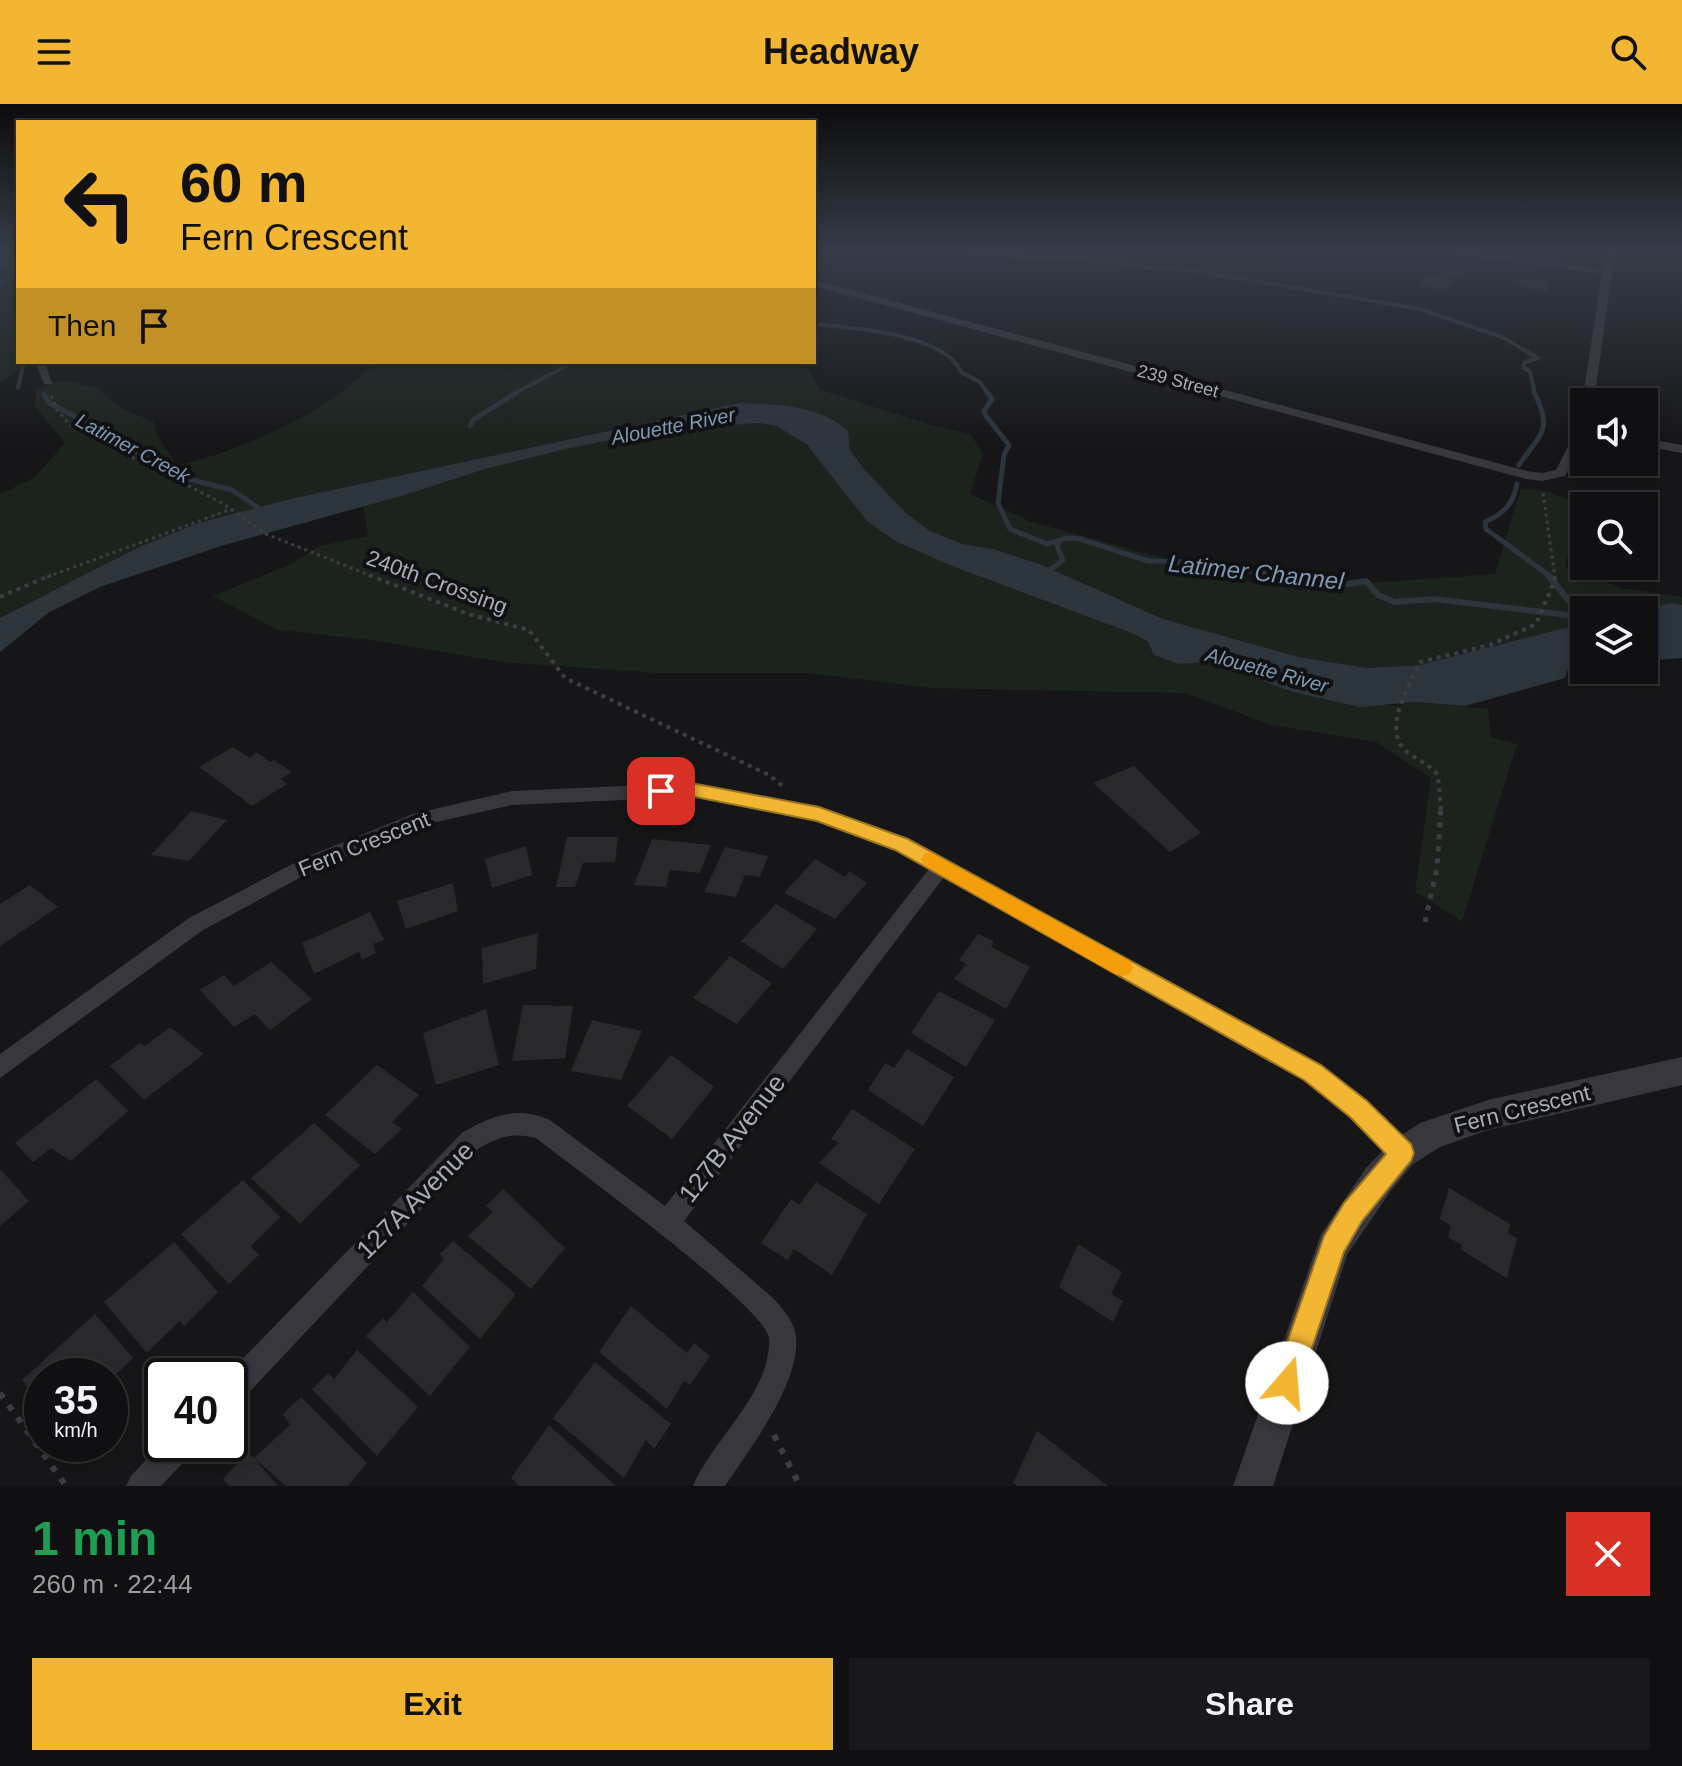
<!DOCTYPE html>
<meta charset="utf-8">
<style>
:root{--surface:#101012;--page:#19191b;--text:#f1f3f6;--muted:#9c9d9f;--line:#303032;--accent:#f2b633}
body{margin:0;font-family:Helvetica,sans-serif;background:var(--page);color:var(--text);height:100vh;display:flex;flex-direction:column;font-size:30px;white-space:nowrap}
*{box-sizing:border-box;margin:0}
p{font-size:26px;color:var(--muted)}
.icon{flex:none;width:44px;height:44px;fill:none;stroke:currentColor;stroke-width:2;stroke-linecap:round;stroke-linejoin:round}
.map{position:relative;height:1382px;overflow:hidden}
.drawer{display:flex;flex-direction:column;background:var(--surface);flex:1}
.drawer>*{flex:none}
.banner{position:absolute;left:16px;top:16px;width:800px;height:244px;border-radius:0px;box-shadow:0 4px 12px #0003,0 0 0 2px var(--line);background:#f2b633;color:#111;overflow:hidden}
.controls{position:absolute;left:1570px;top:284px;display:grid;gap:16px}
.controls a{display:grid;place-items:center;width:88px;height:88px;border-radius:0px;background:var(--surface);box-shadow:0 4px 12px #0003,0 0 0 2px var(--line);font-size:40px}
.speed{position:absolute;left:24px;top:1254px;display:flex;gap:16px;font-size:40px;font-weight:700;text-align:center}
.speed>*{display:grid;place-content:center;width:104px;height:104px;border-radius:50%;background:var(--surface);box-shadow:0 4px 12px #0003,0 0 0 2px var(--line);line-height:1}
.speed small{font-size:20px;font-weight:400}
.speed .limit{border:4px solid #111;border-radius:12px;background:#fff;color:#111}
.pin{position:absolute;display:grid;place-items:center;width:68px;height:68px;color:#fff;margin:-34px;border-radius:16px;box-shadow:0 4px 12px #0006}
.me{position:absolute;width:88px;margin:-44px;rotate:18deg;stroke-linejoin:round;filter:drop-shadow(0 0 6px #0008)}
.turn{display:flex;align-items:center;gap:28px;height:168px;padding:0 32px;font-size:36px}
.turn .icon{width:104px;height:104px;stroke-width:2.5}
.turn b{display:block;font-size:56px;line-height:68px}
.then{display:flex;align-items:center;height:76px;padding:0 32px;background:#0003;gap:16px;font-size:30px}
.round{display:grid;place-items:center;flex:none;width:84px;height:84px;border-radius:0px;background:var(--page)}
.overview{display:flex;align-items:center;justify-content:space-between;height:136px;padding:0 32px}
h1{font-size:48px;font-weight:700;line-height:60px;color:#1e9e55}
.button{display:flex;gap:16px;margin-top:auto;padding:16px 32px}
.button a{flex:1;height:92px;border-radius:0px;background:var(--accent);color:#111;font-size:32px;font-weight:700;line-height:92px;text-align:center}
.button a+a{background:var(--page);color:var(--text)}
header{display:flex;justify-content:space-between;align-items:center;height:104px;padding:0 32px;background:var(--accent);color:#111;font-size:36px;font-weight:700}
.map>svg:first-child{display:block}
</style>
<header><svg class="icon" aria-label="menu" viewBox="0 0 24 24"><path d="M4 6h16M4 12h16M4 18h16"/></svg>Headway<svg class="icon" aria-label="search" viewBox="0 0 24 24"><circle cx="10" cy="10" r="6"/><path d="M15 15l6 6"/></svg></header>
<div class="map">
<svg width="1682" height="1382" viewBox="0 0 1682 1382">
<rect width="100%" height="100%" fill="#161618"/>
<g fill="#1c231d">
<path d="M0,162l18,3v93h10l-28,21z"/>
<path d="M373,258h421l13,4 13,24 108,34 42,10 13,19 -13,41 62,28 228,63 67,1 168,-12 26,-85 26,2 32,13 -14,63 57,21 60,9v8l-12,-2 -27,7h-59v13l-164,42 -53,3 -68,-11 -136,-38 -121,-54 -49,-16 -30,-5 -33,-13 -23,-17 -43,-45 -14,-19 -2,-19c-30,-27 -70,-26 -109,-28l-449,96 -92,24 -61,25 -137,70v-124l35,-17 30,-34 -30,-37 1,-16 24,-10 35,7 28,22 31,13 3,13 20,30c55,-10 163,-57 196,-103z"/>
<path d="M759,319l18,3 18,9 30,30 132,103 177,66 45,30 31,-2 83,30 102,14 20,-4 73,7 3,28 26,7 -55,177 -47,-29 16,-114 -55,-36 -105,-17 -85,-32 -254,-5 -125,-15h-149l-157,-11 -123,-21 -100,-11 -65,-34 80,-33 26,-17 49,-10 -5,-30c42,-11 82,-26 124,-38 89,-25 179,-43 272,-45z"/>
</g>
<g fill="#2c343c">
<path d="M739,299c39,2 79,1 109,28l2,19 14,19 43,45 23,17 33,13 30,5 49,16 121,54 136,38 68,11 53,-3 164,-42v46l-17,2 -2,7 -100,28 -50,-4 -55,5 -67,-15 -83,-30 -31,2 -25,-9 -6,-13 -14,-8 -177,-66 -60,-26 -30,-21 -60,-76 -30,-19 -18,-3 -99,7 -90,18 -85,21 -84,27 -177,49 -124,42 -52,26 -48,39v-34l137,-70 61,-25 92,-24z"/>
<path d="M1670,499l12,2v53l-38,3 -1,-51z"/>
</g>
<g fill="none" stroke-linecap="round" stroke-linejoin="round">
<g stroke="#2c343c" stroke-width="4">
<path d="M921,145l190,12 22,5 57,4 230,39 82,28 36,21 -13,4 -2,5 7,5 5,22"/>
<path d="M0,158h18"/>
<path d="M0,178l18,-5"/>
<path d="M814,220c37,4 131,9 147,48l19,10 8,12"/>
<path d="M18,284l6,-26"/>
<path d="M514,290l59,-32"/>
</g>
<g stroke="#2c343c" stroke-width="5">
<path d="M987,288l5,7 -8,12 2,5 23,29 -5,10 -6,48 12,26 37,15 20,-6 13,1 68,22 43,1 44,8 88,7"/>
<path d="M44,290l5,9 74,38 9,9 36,12 21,17 43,11 31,21"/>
<path d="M470,322l3,-6 44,-28"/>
<path d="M1519,361c21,-32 35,-33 15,-73"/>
<path d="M1517,380c-4,21 -13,29 -32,38l1,7 65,48"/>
<path d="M1044,470l19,-14 -6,-14 3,-5"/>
</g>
<g stroke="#2c343c" stroke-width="6">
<path d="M1310,471l37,9 19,-3 12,14 17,7 39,-3 150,18"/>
<path d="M1548,471l33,41"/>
</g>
</g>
<g fill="#29292c">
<path d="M1454,166l15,4 -11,6 -16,-4 -2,2 13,3 -8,10 -26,-6 8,-10 20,-1z"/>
<path d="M1513,173l22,4 15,2 -3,9 -37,-8z"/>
<path d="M233,643l17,11 6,-6 14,10 4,-2 18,12 -11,7 6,5 -35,22 -53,-39z"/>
<path d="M1134,662l67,67 -31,19 -77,-69z"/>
<path d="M191,707l36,9 -38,41 -38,-6z"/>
<path d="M567,733h51l-3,25 -32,1 -8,24h-19z"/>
<path d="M652,735l59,6 -11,28 -30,-3 -4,17 -32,-2z"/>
<path d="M526,742l6,29 -40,13 -7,-29z"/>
<path d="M725,743l43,9 -8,21 -15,-2 -9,22 -32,-5z"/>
<path d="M815,755l30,18 4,-6 18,12 -32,36 -51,-26z"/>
<path d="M453,779l5,28 -52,18 -9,-28z"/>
<path d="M30,781l28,22 -58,39v-42z"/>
<path d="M776,800l41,25 -34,40 -42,-28z"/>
<path d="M370,808l14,28 -11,4 3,9 -14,7 -3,-8 -45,22 -12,-31z"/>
<path d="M538,829l-2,36 -53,15 -1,-36z"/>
<path d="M978,830l16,7 -3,6 39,20 -24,42 -52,-30 12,-15 -7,-4z"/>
<path d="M730,852l42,27 -35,41 -44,-26z"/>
<path d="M271,858l41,37 -42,31 -15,-16 -21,13 -34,-37 24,-15 10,11z"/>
<path d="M939,887l56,29 -29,47 -55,-34z"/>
<path d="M523,901l50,1 -8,52 -53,3z"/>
<path d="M486,905l13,56 -63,20 -13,-52z"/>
<path d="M592,916l50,11 -21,49 -50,-9z"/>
<path d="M170,923l34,27 -60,46 -34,-34 30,-23 5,3z"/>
<path d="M907,945l47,28 -31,49 -55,-36 17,-27 9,5z"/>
<path d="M671,951l43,32 -42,52 -45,-33z"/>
<path d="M377,961l42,30 -27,27 10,7 -27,25 -50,-39z"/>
<path d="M96,975l32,32 -57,50 -20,-13 -18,14 -18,-19z"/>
<path d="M852,1005l63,40 -36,55 -60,-41 20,-21 -8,-3z"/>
<path d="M314,1019l46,42 -60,59 -49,-46z"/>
<path d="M0,1065l29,32 -29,25z"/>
<path d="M243,1076l37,37 -29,29 8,9 -30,29 -48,-50z"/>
<path d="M816,1078l51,32 -35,61 -38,-26 -6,11 -27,-17 30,-44 8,6z"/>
<path d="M1449,1084l61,36 -2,9 9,5 -10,40 -46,-28 1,-5 -14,-8 3,-11 -11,-8z"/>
<path d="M503,1085l62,59 -34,41 -63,-53 25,-24 -7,-6z"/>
<path d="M453,1137l63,53 -36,45 -58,-53 22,-27 -4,-5z"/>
<path d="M174,1138l44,50 -34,34 -4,-5 -33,32 -43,-51z"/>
<path d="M1078,1140l44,28 -11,22 12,7 -10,21 -54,-35z"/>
<path d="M413,1188l57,55 -40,49 -64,-60 17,-18 4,4z"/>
<path d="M631,1202l56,47 7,-10 16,13 -20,29 -6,-4 -17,28 -68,-57z"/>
<path d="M95,1210l38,44 -23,22v-4h-68v28l-20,-24z"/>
<path d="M357,1246l61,57 -41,49 -65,-67 16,-16 6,6z"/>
<path d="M595,1258l76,62 -17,25 -8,-9 -22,38 -71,-60z"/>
<path d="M301,1293l66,66 -19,23h-62l-32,-28 36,-33 -7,-11z"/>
<path d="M549,1321l67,61h-97l-8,-8z"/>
<path d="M1037,1327l71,55h-91l-4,-3z"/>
<path d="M248,1348l6,6 24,28h-49l-6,-7z"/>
</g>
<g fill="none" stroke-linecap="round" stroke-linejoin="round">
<g stroke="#3d3e44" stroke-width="3" stroke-dasharray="3 4" stroke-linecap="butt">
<path d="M51,292l6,14 14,16 151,77 44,31 108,43"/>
<path d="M1543,389l12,84"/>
<path d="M47,473l182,-67"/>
</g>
<g stroke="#3d3e44" stroke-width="4" stroke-dasharray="4 5" stroke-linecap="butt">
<path d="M369,471l99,39 61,16 36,48 204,97 16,13"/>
<path d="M0,493l51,-22"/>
<path d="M1441,706l-3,-35c-9,-11 -20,-15 -31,-23 -26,-22 2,-66 13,-90l70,-17 46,-21 19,-44 -1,-5"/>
</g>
<path stroke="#3d3e44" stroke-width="5" stroke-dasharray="5 7" stroke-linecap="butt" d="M1425,818l12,-54 4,-60"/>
<g stroke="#3d3e44" stroke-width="6" stroke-dasharray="6 9" stroke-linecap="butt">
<path d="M0,1289l66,93"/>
<path d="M774,1331l26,51"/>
</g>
<g fill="#37373d" fill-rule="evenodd">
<path d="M1421,145h26l156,20 7,-20h8l-6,23 -18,130h-10v2l-2,-2 20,-128z"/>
<path d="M0,159l18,2v6l-18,-2z"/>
<path d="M814,176l713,191 15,2 14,-3 22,-43 6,-4v16l-19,37 -23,5 -16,-2 -712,-193z"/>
<path d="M35,258h10l7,22h-8z"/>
<path d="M1644,334l38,7v8l-38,-7z"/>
<path d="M691,679l128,24 89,32 412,226 46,36 44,44 4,8 -4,8 -8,4 -8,-4 -44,-44 -46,-36 -360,-204 -260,344 90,78c9,10 20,22 22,37 5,46 -46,113 -71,150h-32c19,-45 72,-88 76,-139 0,-4 1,-8 -1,-12 -9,-32 -196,-169 -232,-197 -23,-6 -37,-1 -57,10l-239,254 -10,4v-30h-4l237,-244c30,-17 54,-26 87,-12l115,86 264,-337 -35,-20 -77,-28 -126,-24 -179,8 -89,20 -105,43 -115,62 -203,148v-24l189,-136 115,-60 109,-44 99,-23z"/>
<path d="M162,1339l33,1 -4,10 -30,32h-35l5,-10z"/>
</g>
<path fill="#37373d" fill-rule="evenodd" d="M1682,953v28l-194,45 -48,17 -27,17 -23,28 -43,63 -74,231h-40l88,-252 45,-66 25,-26 29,-19 68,-23z"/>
</g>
<linearGradient id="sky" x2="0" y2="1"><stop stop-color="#0c0c0d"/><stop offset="0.43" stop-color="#363c48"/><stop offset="1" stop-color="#363c48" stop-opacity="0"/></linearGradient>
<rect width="1682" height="339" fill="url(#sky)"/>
<path fill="#f2b633" stroke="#9d7621" stroke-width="2" d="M691,679l128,24 89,32 413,226 46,36 44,43 3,9 -3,8 -49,60 -18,31 -47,141 -10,5 -10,-5 -4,-10 51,-147 20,-33 42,-49 -36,-37 -46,-37 -409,-230 -78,-29 -126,-25 -30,2 -9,-7 9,-7z"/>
<path fill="#f59e0b" d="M930,748l200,109 3,6 -3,7 -7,2 -8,-2 -191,-109 -3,-5 3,-6z"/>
<g text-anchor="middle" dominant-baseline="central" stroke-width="8" stroke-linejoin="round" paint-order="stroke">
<g font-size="18" fill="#a8acb8" stroke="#111113">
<text transform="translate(1178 277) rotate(15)">239 Street</text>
</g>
<g font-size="20" font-style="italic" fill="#7e99b3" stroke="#111113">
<text transform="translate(673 322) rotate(-11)">Alouette River</text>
<text transform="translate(133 344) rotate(28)">Latimer Creek</text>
<text transform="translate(1267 566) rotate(15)">Alouette River</text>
</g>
<g font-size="22" fill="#a8acb8" stroke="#111113">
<text transform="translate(437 478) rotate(20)">240th Crossing</text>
<text transform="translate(364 740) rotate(-22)">Fern Crescent</text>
<text transform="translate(1522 1005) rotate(-14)">Fern Crescent</text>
</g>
<g font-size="24" font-style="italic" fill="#7e99b3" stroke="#111113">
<text transform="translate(1256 468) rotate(6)">Latimer Channel</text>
</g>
<g font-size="26" fill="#a8acb8" stroke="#111113">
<text transform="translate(732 1034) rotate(-52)">127B Avenue</text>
<text transform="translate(415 1096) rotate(-45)">127A Avenue</text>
</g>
</g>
</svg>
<div class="controls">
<a><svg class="icon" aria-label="sound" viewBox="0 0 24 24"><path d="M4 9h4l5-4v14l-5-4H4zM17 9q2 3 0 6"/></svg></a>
<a><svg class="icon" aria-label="search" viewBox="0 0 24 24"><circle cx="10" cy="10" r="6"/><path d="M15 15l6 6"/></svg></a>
<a><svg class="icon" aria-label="layers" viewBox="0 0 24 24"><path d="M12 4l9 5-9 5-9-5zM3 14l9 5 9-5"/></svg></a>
</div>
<div class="speed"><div>35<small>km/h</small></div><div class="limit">40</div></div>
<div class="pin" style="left:661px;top:687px;background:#d93025"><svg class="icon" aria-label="arrive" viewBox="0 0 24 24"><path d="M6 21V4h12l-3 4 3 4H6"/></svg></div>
<svg class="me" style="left:1287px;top:1279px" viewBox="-20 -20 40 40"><circle r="19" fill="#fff"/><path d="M0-13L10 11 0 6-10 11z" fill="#f2b633"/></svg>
<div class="banner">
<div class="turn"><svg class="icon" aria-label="left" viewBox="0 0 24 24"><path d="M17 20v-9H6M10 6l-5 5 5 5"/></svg><div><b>60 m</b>Fern Crescent</div></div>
<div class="then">Then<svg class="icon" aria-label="arrive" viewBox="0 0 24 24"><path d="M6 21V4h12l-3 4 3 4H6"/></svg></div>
</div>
</div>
<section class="drawer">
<div class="overview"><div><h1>1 min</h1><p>260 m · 22:44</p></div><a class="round" style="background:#d93025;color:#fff"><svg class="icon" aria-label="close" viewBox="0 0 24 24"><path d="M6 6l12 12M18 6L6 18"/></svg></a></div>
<div class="button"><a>Exit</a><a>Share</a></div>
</section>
